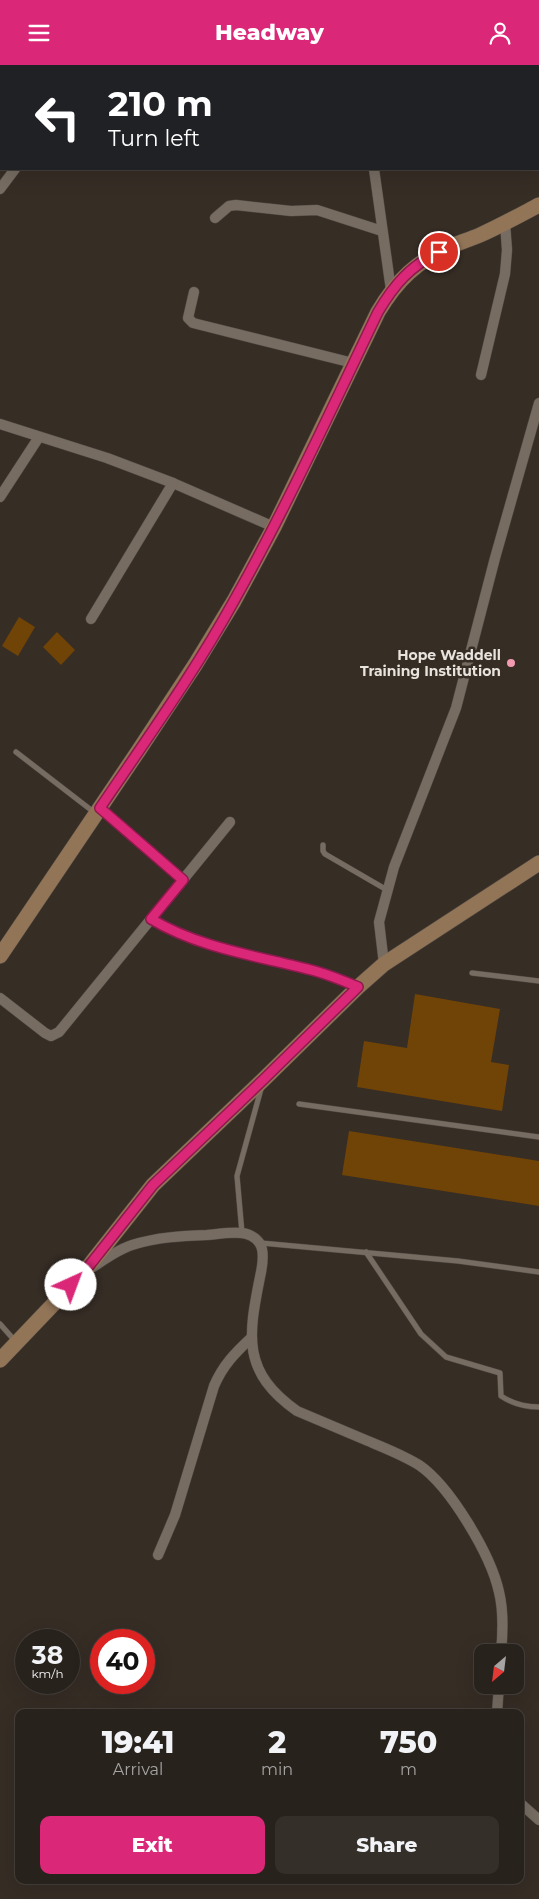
<!DOCTYPE html>
<style>
:root{--surface:#28221c;--page:#342f29;--text:#f1f3f6;--muted:#a5a4a3;--line:#443f3b;--accent:#db2777}
body{margin:0;font-family:Montserrat,sans-serif;background:var(--page);color:var(--text);height:100vh;display:flex;flex-direction:column;font-size:19px;white-space:nowrap}
*{box-sizing:border-box;margin:0}
p{font-size:16px;color:var(--muted)}
.icon{flex:none;width:28px;height:28px;fill:none;stroke:currentColor;stroke-width:2;stroke-linecap:round;stroke-linejoin:round}
.map{position:relative;flex:1;overflow:hidden}
.panel{position:absolute;left:15px;top:1644px;width:509px;height:175px;display:flex;flex-direction:column;background:var(--surface);border-radius:10px;box-shadow:0 5px 20px #0002,0 0 0 1px var(--line)}
.panel>*{flex:none}
.hud{position:absolute;left:0px;top:0px;width:540px;height:105px;box-shadow:0 5px 20px #0002,0 0 0 1px var(--line);background:#202124;color:#fff;overflow:hidden}
.needle{width:32px;rotate:208deg}
.controls{position:absolute;left:474px;top:1579px;display:grid;gap:10px}
.controls a{display:grid;place-items:center;width:50px;height:50px;border-radius:10px;background:var(--surface);box-shadow:0 5px 20px #0002,0 0 0 1px var(--line);font-size:25px}
.speed{position:absolute;left:15px;top:1564px;display:flex;gap:10px;font-size:25px;font-weight:700;text-align:center}
.speed>*{display:grid;place-content:center;width:65px;height:65px;border-radius:50%;background:var(--surface);box-shadow:0 5px 20px #0002,0 0 0 1px var(--line);line-height:1}
.speed small{font-size:12px;font-weight:400}
.speed .limit{border:8px solid #d22;background:#fff;color:#111}
.pin{position:absolute;display:grid;place-items:center;width:42px;height:42px;color:#fff;margin:-21px;border:2px solid #fff;border-radius:50%;box-shadow:0 1px 5px #0007}
.me{position:absolute;width:55px;margin:-28px;rotate:43deg;stroke-linejoin:round;filter:drop-shadow(0 0 4px #0008)}
.turn{display:flex;align-items:center;gap:18px;height:105px;padding:0 25px;font-size:22px}
.turn .icon{width:65px;height:65px;stroke-width:2.5}
.turn b{display:block;font-size:35px;line-height:42px}
.eta{display:flex;justify-content:space-evenly;align-items:center;height:85px;text-align:center}
.eta b{font-size:30px;font-weight:800;line-height:35px}
.primary-button{display:flex;gap:10px;margin-top:auto;padding:10px 25px}
.primary-button a{flex:1;height:58px;border-radius:10px;background:var(--accent);color:#fff;font-size:20px;font-weight:800;line-height:58px;text-align:center}
.primary-button a+a{background:var(--page);color:var(--text)}
header{display:flex;justify-content:space-between;align-items:center;height:65px;padding:0 25px;background:var(--accent);color:#fff;font-size:22px;font-weight:800}
.map>svg:first-child{display:block}
</style>
<header><svg class="icon" aria-label="menu" viewBox="0 0 24 24"><path d="M4 6h16M4 12h16M4 18h16"/></svg>Headway<svg class="icon" aria-label="person" viewBox="0 0 24 24"><circle cx="12" cy="8" r="4"/><path d="M4 21q1-7 8-7t8 7"/></svg></header>
<div class="map">
<svg width="539" height="1834" viewBox="0 0 539 1834">
<rect width="100%" height="100%" fill="#362d25"/>
<g fill="#704307">
<path d="M19,552l16,10 -17,29 -16,-10z"/>
<path d="M57,567l18,18 -14,15 -18,-18z"/>
<path d="M415,929l85,15 -9,53 18,3 -7,46 -145,-24 7,-46 43,7z"/>
<path d="M349,1066l190,30v45l-197,-31z"/>
</g>
<g fill="none" stroke-linecap="round" stroke-linejoin="round">
<g stroke="#524b44" stroke-width="6">
<g id="lane">
<path d="M16,687l79,61"/>
<path d="M323,780v6l2,3 62,36"/>
<path d="M472,908l67,8"/>
<path d="M299,1039l240,33"/>
<path d="M242,1168l-5,-57 24,-87"/>
<path d="M261,1178l197,18 81,11"/>
<path d="M366,1187l55,82 25,23 54,16 1,23c12,8 23,11 38,11"/>
<path d="M0,1259l16,18"/>
</g>
</g>
<g stroke="#524b44" stroke-width="11">
<g id="street">
<path d="M92,1l1,-1"/>
<path d="M365,1v-1"/>
<path d="M374,104l17,121"/>
<path d="M0,124l15,-20"/>
<path d="M215,153l14,-12 7,-1 55,6 26,-1 65,21"/>
<path d="M194,227l-6,26 5,5 160,40"/>
<path d="M481,310l24,-101 2,-24 -2,-27"/>
<path d="M0,359l107,34 66,25 101,44"/>
<path d="M0,432l39,-60"/>
<path d="M91,554l82,-136"/>
<path d="M100,743l83,72"/>
<path d="M151,854c50,30 108,37 164,52 14,4 29,10 43,16"/>
<path d="M384,899l-5,-42 15,-55 62,-159 39,-150 44,-155"/>
<path d="M0,933l45,35 6,3 8,-4 171,-210"/>
<path d="M93,1202c12,-8 26,-18 39,-22 25,-8 50,-9 75,-10 11,-1 23,-3 34,-2 7,0 16,5 19,11 5,8 2,24 0,33 -12,60 -18,95 37,134 24,10 47,20 71,30 17,7 35,14 51,24 31,21 72,90 80,127 5,20 4,40 2,61"/>
<path d="M158,1490l17,-40 39,-129c9,-21 21,-33 37,-48"/>
<path d="M497,1648l2,-28"/>
<path d="M520,1738l19,17"/>
</g>
</g>
<g stroke="#524b44" stroke-width="16">
<g id="secondary">
<path d="M0,891l139,-206 56,-85 39,-64 40,-74 104,-215c19,-32 39,-51 73,-66 10,-4 20,-7 29,-11 20,-9 40,-20 59,-30"/>
<path d="M0,1295l85,-89 68,-86 110,-105 95,-93 26,-23 155,-101"/>
</g>
</g>
<use href="#lane" stroke="#766c62" stroke-width="5"/>
<use href="#street" stroke="#766c62" stroke-width="10"/>
<use href="#secondary" stroke="#927457" stroke-width="15"/>
</g>
<g fill="none" stroke-linecap="round" stroke-linejoin="round">
<g stroke="#8e194d" stroke-width="12">
<path id="route" d="M71,1220l14,-14 68,-86 110,-105 95,-93c-14,-6 -29,-12 -43,-16 -56,-15 -114,-22 -164,-52l32,-39 -83,-72c46,-68 95,-136 135,-209 52,-93 97,-191 143,-287 16,-27 32,-46 61,-60"/>
</g>
<use href="#route" stroke="#db2777" stroke-width="9"/>
</g>
<circle fill="#f29ab0" stroke="#362d25" stroke-width="2" cx="511" cy="598" r="5"/>
<g text-anchor="middle" dominant-baseline="central" stroke-width="5" stroke-linejoin="round" paint-order="stroke">
<g font-size="14" font-weight="bold" fill="#e8e3dd" stroke="#362d25" text-anchor="end">
<text x="501" y="590">Hope Waddell<tspan x="501" dy="16">Training Institution</tspan></text>
</g>
</g>
</svg>
<div class="controls">
<a><svg class="needle" viewBox="-14 -14 28 28"><path d="M0-13l5 13h-10z" fill="#e53935"/><path d="M0 13l5-13h-10z" fill="#a5a4a3"/></svg></a>
</div>
<div class="speed"><div>38<small>km/h</small></div><div class="limit">40</div></div>
<div class="pin" style="left:439px;top:187px;background:#d93025"><svg class="icon" aria-label="arrive" viewBox="0 0 24 24"><path d="M6 21V4h12l-3 4 3 4H6"/></svg></div>
<svg class="me" style="left:71px;top:1220px" viewBox="-20 -20 40 40"><circle r="19" fill="#fff"/><path d="M0-13L10 11 0 6-10 11z" fill="#db2777"/></svg>
<div class="hud">
<div class="turn"><svg class="icon" aria-label="left" viewBox="0 0 24 24"><path d="M17 20v-9H6M10 6l-5 5 5 5"/></svg><div><b>210 m</b>Turn left</div></div>
</div>
<section class="panel">
<div class="eta">
<div><b>19:41</b><p>Arrival</p></div>
<div><b>2</b><p>min</p></div>
<div><b>750</b><p>m</p></div>
</div>
<div class="primary-button"><a>Exit</a><a>Share</a></div>
</section>
</div>
